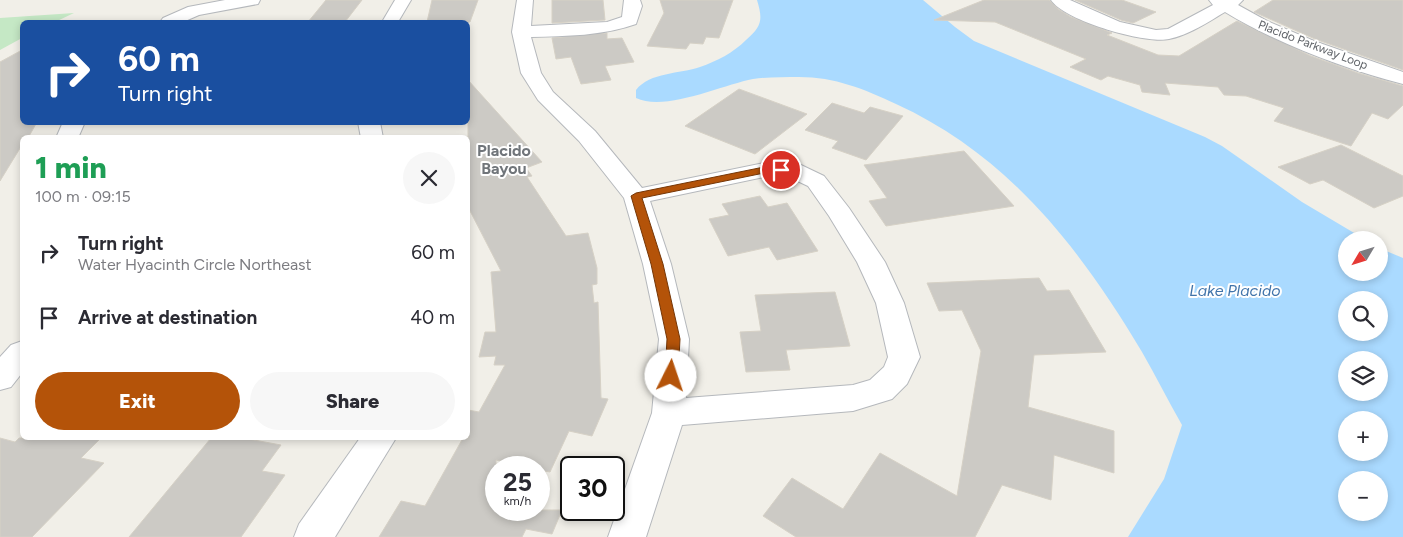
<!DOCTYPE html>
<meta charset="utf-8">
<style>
:root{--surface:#fff;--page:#f7f7f7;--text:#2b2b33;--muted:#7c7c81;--accent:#b45309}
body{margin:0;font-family:Figtree,sans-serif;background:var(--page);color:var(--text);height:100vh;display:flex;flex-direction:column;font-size:19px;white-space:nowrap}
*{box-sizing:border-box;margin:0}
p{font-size:16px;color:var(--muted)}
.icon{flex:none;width:28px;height:28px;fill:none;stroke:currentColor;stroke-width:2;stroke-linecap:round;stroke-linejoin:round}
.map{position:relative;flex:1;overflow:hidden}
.details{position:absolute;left:20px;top:135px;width:450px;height:305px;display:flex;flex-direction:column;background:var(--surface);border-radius:8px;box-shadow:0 2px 8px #0003}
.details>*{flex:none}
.hud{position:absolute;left:20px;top:20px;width:450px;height:105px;border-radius:8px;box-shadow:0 2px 8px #0003;background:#1a4fa0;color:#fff;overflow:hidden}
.needle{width:32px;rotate:232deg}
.tools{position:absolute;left:1338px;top:231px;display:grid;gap:10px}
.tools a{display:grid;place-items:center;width:50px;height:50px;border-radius:50%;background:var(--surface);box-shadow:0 2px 8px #0003;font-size:25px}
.speed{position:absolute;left:485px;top:456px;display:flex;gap:10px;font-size:25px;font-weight:700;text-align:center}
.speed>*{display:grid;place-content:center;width:65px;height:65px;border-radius:50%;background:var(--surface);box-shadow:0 2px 8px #0003;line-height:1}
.speed small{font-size:12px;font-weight:400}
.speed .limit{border:2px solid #111;border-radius:8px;background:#fff;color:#111}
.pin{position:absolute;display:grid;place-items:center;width:42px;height:42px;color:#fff;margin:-21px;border:2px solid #fff;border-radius:50%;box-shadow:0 1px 5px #0007}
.me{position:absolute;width:55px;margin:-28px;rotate:4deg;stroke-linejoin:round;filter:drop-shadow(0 0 4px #0008)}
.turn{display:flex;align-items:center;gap:18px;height:105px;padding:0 15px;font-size:22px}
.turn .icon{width:65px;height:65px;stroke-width:2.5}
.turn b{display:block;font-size:35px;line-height:42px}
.round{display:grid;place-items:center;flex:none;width:52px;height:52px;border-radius:26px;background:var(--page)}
.head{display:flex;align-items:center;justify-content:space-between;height:85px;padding:0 15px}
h1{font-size:30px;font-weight:800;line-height:38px;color:#1e9e55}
.action{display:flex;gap:10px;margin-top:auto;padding:10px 15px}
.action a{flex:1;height:58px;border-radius:30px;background:var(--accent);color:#fff;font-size:20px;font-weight:800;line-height:58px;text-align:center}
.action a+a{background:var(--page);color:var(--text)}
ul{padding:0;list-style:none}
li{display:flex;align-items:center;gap:15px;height:65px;padding:0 15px}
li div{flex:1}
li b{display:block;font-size:19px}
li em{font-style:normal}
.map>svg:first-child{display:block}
</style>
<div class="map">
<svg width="1403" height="537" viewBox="0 0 1403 537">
<rect width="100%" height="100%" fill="#f1efe8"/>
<path fill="#c5e8c5" d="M74,13l-19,9h-33v16l-22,12v-32z"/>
<path fill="#aadaff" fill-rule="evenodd" d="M757,0h166l32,27 19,14 231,96 17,9 80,56 64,38h-20v32h33v-24l24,10v279h-275l36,-58 18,-54c-14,-24 -26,-49 -40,-73 -62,-104 -134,-197 -246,-248 -32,-15 -61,-27 -97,-27 -15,0 -31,0 -46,2 -31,6 -88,33 -117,19v-8c14,-18 44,-16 64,-23 17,-6 33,-14 46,-27 16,-14 17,-20 11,-40zM1346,300h33v32h-33zM1346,360h33v32h-33zM1346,420h33v32h-33zM1346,480h33v32h-33z"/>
<g fill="#cccac5" stroke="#d6d1c6">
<path d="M326,0h36l-17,22h-37z"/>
<path d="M432,0h46l-8,22h-43z"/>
<path d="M552,0h51l2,20 -53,3z"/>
<path d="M660,0h73l-14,38 -13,-1 -3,7 -13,-1 -4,6 -39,-3 17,-33z"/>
<path d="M984,0h65l9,9 13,8 41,16 -5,2 51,20 21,1 58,-35 74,35 47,17 45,13v19l-15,14 -16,-6 -21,33 -77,-25 10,-13 -38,-12 -22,-1 -6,-8 -53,-4 5,12 -28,-3 -2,-7 -32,-9 -7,4 -31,-13 16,-8 -91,-37 -61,-2z"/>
<path d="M1075,0h47l34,12 -23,11 -12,-3z"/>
<path d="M1273,0h130v70l-88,-31 -61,-27z"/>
<path d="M607,33v6l15,-1 12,24 -29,4 6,14 -30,4 -10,-27 -15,2 -4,-21z"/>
<path d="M22,50v72h15l-9,16h-6v7l-22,36v-119z"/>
<path d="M468,80l74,82 -16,6 6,8 -5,1 39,59 22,-3 9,35v16l-5,1 2,18 4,-1 3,96 7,1 -16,37 -23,-5 -19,41 -11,-2v-2h-10l-33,-8v50h66l-10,24 -26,-5 -4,8h-143l22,-36 24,5 38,-68h5v-28l11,2 26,-47h-11l2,-9 -17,1 6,-25h11l-5,-60 10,-1 -33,-64z"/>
<path d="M739,89l68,25 -52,40 -70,-28z"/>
<path d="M832,103l32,10 6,-6 33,9 -37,44 -34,-12 6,-7 -33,-11z"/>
<path d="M1341,145l62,31v20l-29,12 -51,-28 -13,4 -32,-17z"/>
<path d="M964,151l50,55 -128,20 -17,-25 18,-3 -23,-33z"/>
<path d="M760,196l8,11 19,-4 31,48 -41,9 -8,-13 -41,9 -19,-37 20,-4 -7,-11z"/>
<path d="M1039,278l8,13 22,-1 37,62 -72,3 -6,52 86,24v42l-60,-18 -3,45 -49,-15 -27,52h-179l-33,-21 29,-38 51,31 37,-56 77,43 24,-145 -19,-41 -23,1 -12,-28z"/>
<path d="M835,292l15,54 -64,4 4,20 -44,2 -6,-40 21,-1 -6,-36z"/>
<path d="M0,438l15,4 4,-4h82l-20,20 23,5 -72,74h-32z"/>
<path d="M211,438h32l38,7 -19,26 23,4 -44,62h-112z"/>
</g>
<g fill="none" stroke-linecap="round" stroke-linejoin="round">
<g stroke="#b5b8bc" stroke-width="2">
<g id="minor">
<path d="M225,0h35l-2,4 -59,11 -16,7h-23l3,-4 25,-11z"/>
<path d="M395,0h16l-13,22h-16z"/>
<path d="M517,0h16l-2,26 76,-4 15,-5 2,-17h16l2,6 -6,18c-34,12 -69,12 -105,13l10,36 12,19 42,39 47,57 127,-26 32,3 23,11 25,32 36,54 19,41 16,54 -13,27 -15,15 -39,12 -171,14 -36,112h-38l44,-124 7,-74 -16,-75 -19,-66 -45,-57 -41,-41 -17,-27 -9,-41zM769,176l20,1 19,9 21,30 28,46 19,41 12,54 -4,10 -14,13 -17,5 -167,13 3,-59 -18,-75 -21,-63z"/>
<path d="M1051,0h19l50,22 36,8 12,-1 45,-24 -4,-5h34l-5,5 29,16 47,20 89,31v12c-56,-14 -129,-42 -178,-72 -17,10 -36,23 -56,27 -24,5 -104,-18 -118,-39z"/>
<path d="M63,122h22l-7,16h-22z"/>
<path d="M358,122h22l3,16h-22z"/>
<path d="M22,341v32l-11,14 -11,3v-33l11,-12z"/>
<path d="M360,438h36l-61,99h-41l5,-13z"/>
</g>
</g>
<use href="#minor" fill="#fff" fill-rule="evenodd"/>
</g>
<path fill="#b45309" stroke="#753606" d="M769,166l12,1 5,3 -5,2h-12l-127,26 21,66 17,75 -2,37 -2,4h-10l-1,-4 2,-37 -16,-75 -20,-68 5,-3z"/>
<g text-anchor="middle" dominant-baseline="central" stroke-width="4" stroke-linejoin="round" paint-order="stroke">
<g font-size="12" fill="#5f6368" stroke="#fff">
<text transform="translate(1313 45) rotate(21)">Placido Parkway Loop</text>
</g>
<g font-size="16" font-weight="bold" fill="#70757a" stroke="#fff">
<text x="504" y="150">Placido<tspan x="504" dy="18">Bayou</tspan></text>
</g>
<g font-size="16" font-style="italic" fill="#4174aa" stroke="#fff">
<text x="1235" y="290">Lake Placido</text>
</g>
</g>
</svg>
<div class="tools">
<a><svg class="needle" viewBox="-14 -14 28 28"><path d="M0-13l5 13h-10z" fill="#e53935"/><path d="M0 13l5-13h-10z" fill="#7c7c81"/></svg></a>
<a><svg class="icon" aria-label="search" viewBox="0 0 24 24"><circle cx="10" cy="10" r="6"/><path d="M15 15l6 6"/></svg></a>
<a><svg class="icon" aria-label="layers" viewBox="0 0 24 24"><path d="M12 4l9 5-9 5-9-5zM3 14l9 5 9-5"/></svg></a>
<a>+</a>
<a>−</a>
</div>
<div class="speed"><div>25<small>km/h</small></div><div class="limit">30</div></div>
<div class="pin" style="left:781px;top:170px;background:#d93025"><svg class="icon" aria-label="arrive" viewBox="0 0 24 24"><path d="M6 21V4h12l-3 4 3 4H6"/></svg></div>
<svg class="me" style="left:671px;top:376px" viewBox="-20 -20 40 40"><circle r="19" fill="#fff"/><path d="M0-13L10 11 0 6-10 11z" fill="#b45309"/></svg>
<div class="hud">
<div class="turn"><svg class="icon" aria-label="right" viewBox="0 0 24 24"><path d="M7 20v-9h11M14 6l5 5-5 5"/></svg><div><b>60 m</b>Turn right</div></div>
</div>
<section class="details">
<div class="head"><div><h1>1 min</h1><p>100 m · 09:15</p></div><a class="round"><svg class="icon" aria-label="close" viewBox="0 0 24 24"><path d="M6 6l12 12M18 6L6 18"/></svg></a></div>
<ul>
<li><svg class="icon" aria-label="right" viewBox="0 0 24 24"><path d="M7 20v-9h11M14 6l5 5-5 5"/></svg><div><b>Turn right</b><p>Water Hyacinth Circle Northeast</p></div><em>60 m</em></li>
<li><svg class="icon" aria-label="arrive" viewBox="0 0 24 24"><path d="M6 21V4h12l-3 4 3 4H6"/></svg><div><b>Arrive at destination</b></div><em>40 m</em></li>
</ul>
<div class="action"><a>Exit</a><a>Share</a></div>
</section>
</div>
